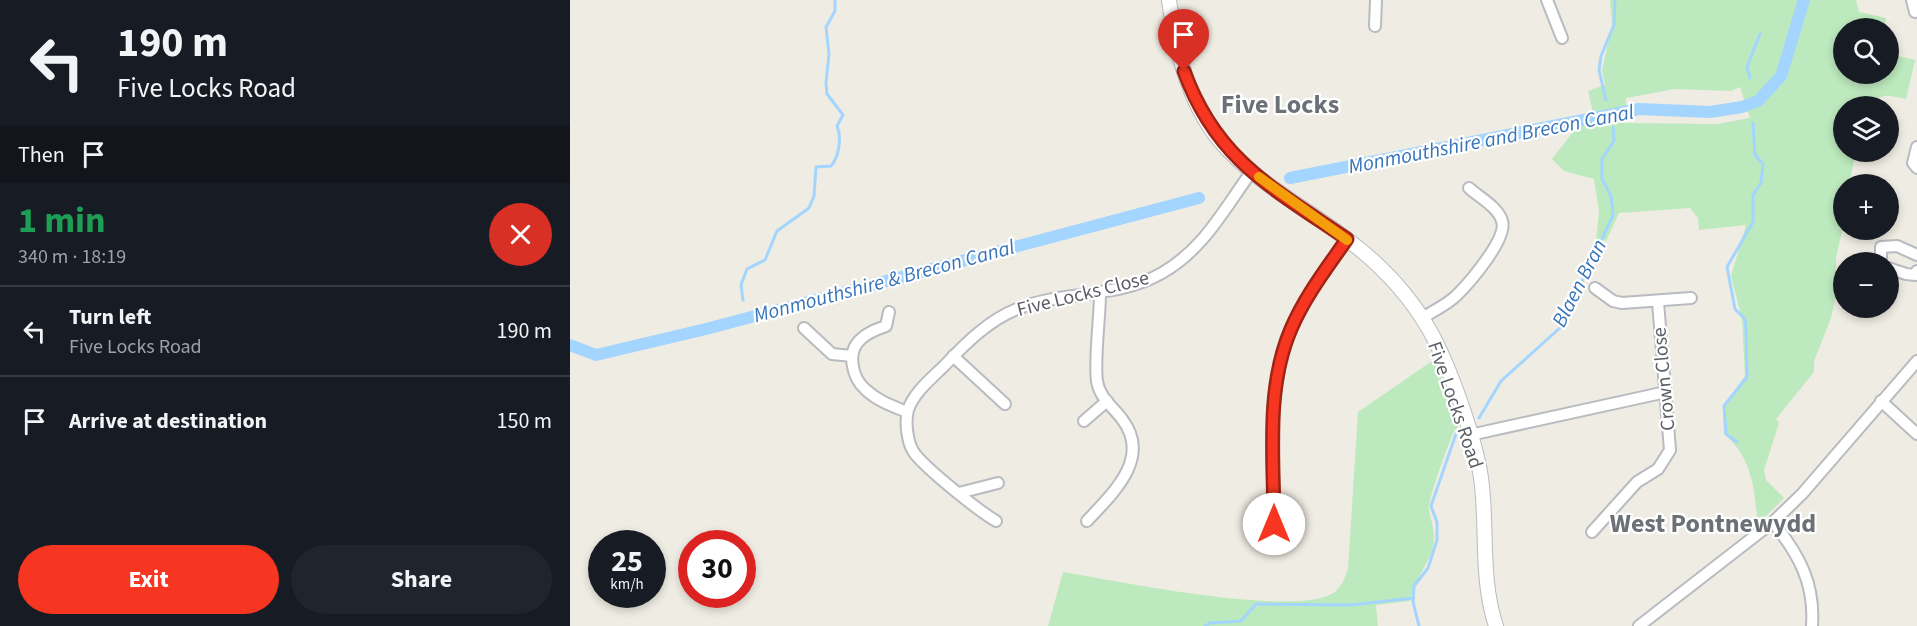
<!DOCTYPE html>
<meta charset="utf-8">
<style>
:root{--surface:#171b24;--page:#20242c;--text:#f1f3f6;--muted:#9ea1a6;--line:#363941;--accent:#f63621}
body{margin:0;font-family:"Source Sans 3",sans-serif;background:var(--page);color:var(--text);height:100vh;display:flex;flex-direction:column;font-size:22px;white-space:nowrap}
*{box-sizing:border-box;margin:0}
p{font-size:20px;color:var(--muted)}
.icon{flex:none;width:33px;height:33px;fill:none;stroke:currentColor;stroke-width:2;stroke-linecap:round;stroke-linejoin:round}
.map{position:relative;flex:1;overflow:hidden}
.details{display:flex;flex-direction:column;background:var(--surface);width:570px}
.details>*{flex:none}
.top-card{background:#171b24;color:var(--text);overflow:hidden}
.controls{position:absolute;left:1263px;top:18px;display:grid;gap:12px}
.controls a{display:grid;place-items:center;width:66px;height:66px;border-radius:50%;background:var(--surface);box-shadow:0 3px 9px #0003;font-size:30px}
.speed{position:absolute;left:18px;top:530px;display:flex;gap:12px;font-size:30px;font-weight:700;text-align:center}
.speed>*{display:grid;place-content:center;width:78px;height:78px;border-radius:50%;background:var(--surface);box-shadow:0 3px 9px #0003;line-height:1}
.speed small{font-size:15px;font-weight:400}
.speed .limit{border:9px solid #d22;background:#fff;color:#111}
.pin{position:absolute;display:grid;place-items:center;width:51px;height:51px;color:#fff;margin:-62px -26px;border-radius:50% 50% 50% 0;rotate:-45deg;box-shadow:0 0 6px #0007}
.pin .icon{rotate:45deg}
.me{position:absolute;width:66px;margin:-33px;rotate:0deg;stroke-linejoin:round;filter:drop-shadow(0 0 4px #0008)}
.turn{display:flex;align-items:center;gap:21px;height:126px;padding:0 18px;font-size:27px}
.turn .icon{width:78px;height:78px;stroke-width:2.5}
.turn b{display:block;font-size:42px;line-height:51px}
.then{display:flex;align-items:center;height:57px;padding:0 18px;background:#0003;gap:12px;font-size:22px}
.round{display:grid;place-items:center;flex:none;width:63px;height:63px;border-radius:32px;background:var(--page)}
.overview{display:flex;align-items:center;justify-content:space-between;height:102px;padding:0 18px}
h1{font-size:36px;font-weight:700;line-height:45px;color:#1e9e55}
.primary-button{display:flex;gap:12px;margin-top:auto;padding:12px 18px}
.primary-button a{flex:1;height:69px;border-radius:36px;background:var(--accent);color:#fff;font-size:24px;font-weight:700;line-height:69px;text-align:center}
.primary-button a+a{background:var(--page);color:var(--text)}
ul{padding:0;list-style:none}
li{display:flex;align-items:center;gap:18px;height:90px;padding:0 18px;border-top:2px solid var(--line)}
li div{flex:1}
li b{display:block;font-size:22px}
li em{font-style:normal}
main{display:flex;flex:1;min-height:0}
.map>svg:first-child{display:block}
</style>
<main>
<section class="details">
<div class="top-card">
<div class="turn"><svg class="icon" aria-label="left" viewBox="0 0 24 24"><path d="M17 20v-9H6M10 6l-5 5 5 5"/></svg><div><b>190 m</b>Five Locks Road</div></div>
<div class="then">Then<svg class="icon" aria-label="arrive" viewBox="0 0 24 24"><path d="M6 21V4h12l-3 4 3 4H6"/></svg></div>
</div>
<div class="overview"><div><h1>1 min</h1><p>340 m · 18:19</p></div><a class="round" style="background:#d93025;color:#fff"><svg class="icon" aria-label="close" viewBox="0 0 24 24"><path d="M6 6l12 12M18 6L6 18"/></svg></a></div>
<ul>
<li><svg class="icon" aria-label="left" viewBox="0 0 24 24"><path d="M17 20v-9H6M10 6l-5 5 5 5"/></svg><div><b>Turn left</b><p>Five Locks Road</p></div><em>190 m</em></li>
<li><svg class="icon" aria-label="arrive" viewBox="0 0 24 24"><path d="M6 21V4h12l-3 4 3 4H6"/></svg><div><b>Arrive at destination</b></div><em>150 m</em></li>
</ul>
<div class="primary-button"><a>Exit</a><a>Share</a></div>
</section>
<div class="map">
<svg width="1347" height="626" viewBox="0 0 1347 626">
<rect width="100%" height="100%" fill="#efece3"/>
<g fill="#bde9be" fill-rule="evenodd">
<path d="M1040,0h246l3,12 27,6 -2,10h-40v46h44l1,-20 26,6 -9,39c-15,-3 -27,-7 -37,7h-25v46h12l-7,32h-5l-1,43 -7,31v36l-5,24 -17,43v11l-38,47 3,4 -15,47 2,10 18,18 -26,26c-4,-34 -5,-66 -34,-90l-1,-28 22,-30 -3,-57 -11,-43 15,-51 -47,5 -1,-12 -8,-10 -71,5 -13,28 -10,-2 3,-27 -5,-33 -30,-8 -12,-12 24,-31 19,-7 -7,-30 17,-6 -3,-15 10,-46zM1170,87l10,31 -33,6 -92,-1 1,-25 49,-9 56,2z"/>
<path d="M865,359l23,68 -5,6c-5,13 -25,65 -24,76 2,13 7,23 4,37 -5,21 -19,33 -23,55l-34,4 2,21h-330l15,-54c50,8 234,47 272,20 7,-6 10,-15 13,-23l10,-157z"/>
</g>
<g fill="none" stroke-linecap="round" stroke-linejoin="round">
<g stroke="#a3d5ff" stroke-width="3">
<path d="M1180,78l-3,-11 13,-33"/>
<path d="M1036,100l-7,-30 2,-14 13,-31 1,-25"/>
<path d="M173,300l-2,-15 6,-16 18,-9 12,-29 32,-23 5,-12 2,-29 15,-1c8,-9 11,-29 6,-40l6,-11 -16,-21 -1,-11 3,-29 -3,-27 9,-16v-11"/>
<path d="M909,418l22,-37 60,-54 52,-112 -2,-19 -9,-17v-20l12,-18 -1,-14"/>
<path d="M1167,442l-11,-8 -2,-28 23,-29 -1,-48 -1,-10 -10,-10 -8,-42 26,-45v-27l8,-12 2,-19 -8,-9 -2,-32"/>
<path d="M635,626l5,-3 31,-2 15,-17 95,1 62,-7"/>
<path d="M849,626l-6,-24 1,-16 14,-18 9,-28v-18l-6,-16 25,-72"/>
</g>
<g stroke="#a3d5ff" stroke-width="12">
<path d="M720,178l349,-69 71,3 32,-5 16,-6 23,-25 23,-76"/>
<path d="M0,345l26,10 110,-26 493,-131"/>
</g>
<g stroke="#b8bbc0" stroke-width="14">
<g id="minor">
<path d="M977,0l15,38"/>
<path d="M1342,0l3,12"/>
<path d="M805,26l1,-26"/>
<path d="M1347,147l-4,16 4,5"/>
<path d="M1311,262v-15l16,-1 20,9"/>
<path d="M1318,268l18,6 10,1 1,-4"/>
<path d="M1025,288l18,13 9,2 69,-5"/>
<path d="M319,312l-3,14c-9,3 -19,7 -25,13 -15,13 -9,39 5,51 12,11 26,16 41,22"/>
<path d="M852,318c11,-7 25,-13 35,-23 13,-13 51,-57 45,-74 -4,-14 -23,-24 -33,-33"/>
<path d="M234,328l28,26 20,2"/>
<path d="M383,356l52,48"/>
<path d="M1311,401l36,33"/>
<path d="M514,421l23,-20"/>
<path d="M900,435l196,-43"/>
<path d="M389,493l39,-10"/>
<path d="M426,521c-17,-10 -74,-55 -83,-70 -6,-10 -8,-30 -5,-41 6,-18 24,-32 37,-45 21,-22 44,-45 72,-56 46,-19 100,-10 145,-36 42,-24 62,-64 90,-102"/>
<path d="M517,521c26,-28 65,-63 35,-102 -9,-12 -23,-22 -25,-38 -3,-22 3,-63 3,-88"/>
<path d="M1203,522c26,33 42,61 39,104"/>
<path d="M704,524c0,-64 -9,-135 17,-195 14,-33 36,-61 56,-90"/>
<path d="M1022,532l45,-50 21,-13 12,-19 -12,-148"/>
<path d="M1069,626l134,-104 29,-28 115,-133"/>
</g>
</g>
<g stroke="#b8bbc0" stroke-width="16">
<path id="tertiary" d="M599,0c7,49 18,100 50,140 35,42 86,67 129,100 32,24 62,56 82,91 20,36 48,114 52,155 5,46 -1,96 14,140"/>
</g>
<use href="#minor" stroke="#fff" stroke-width="10"/>
<use href="#tertiary" stroke="#fff" stroke-width="14"/>
</g>
<g fill="none" stroke-linecap="round" stroke-linejoin="round">
<g stroke="#a02315" stroke-width="15">
<path id="route" d="M614,71c32,89 90,118 163,168 -20,29 -42,57 -56,90 -26,60 -17,131 -17,195"/>
</g>
<use href="#route" stroke="#f63621" stroke-width="10"/>
<path stroke="#f59e0b" stroke-width="10" d="M689,177l88,63"/>
</g>
<g text-anchor="middle" dominant-baseline="central" stroke-width="4.5" stroke-linejoin="round" paint-order="stroke">
<g font-size="20" fill="#5b5f65" stroke="#fff">
<text transform="translate(513 294) rotate(-14)">Five Locks Close</text>
<text transform="translate(1094 379) rotate(-95)">Crown Close</text>
<text transform="translate(885 405) rotate(71)">Five Locks Road</text>
</g>
<g font-size="21" font-style="italic" fill="#3874b9" stroke="#fff">
<text transform="translate(921 139) rotate(-11)">Monmouthshire and Brecon Canal</text>
<text transform="translate(314 281) rotate(-15)">Monmouthshire &amp; Brecon Canal</text>
<text transform="translate(1009 283) rotate(-63)">Blaen Bran</text>
</g>
<g font-size="26" font-weight="bold" fill="#6c7177" stroke="#fff">
<text x="710" y="104">Five Locks</text>
<text x="1143" y="523">West Pontnewydd</text>
</g>
</g>
</svg>
<div class="controls">
<a><svg class="icon" aria-label="search" viewBox="0 0 24 24"><circle cx="10" cy="10" r="6"/><path d="M15 15l6 6"/></svg></a>
<a><svg class="icon" aria-label="layers" viewBox="0 0 24 24"><path d="M12 4l9 5-9 5-9-5zM3 14l9 5 9-5"/></svg></a>
<a>+</a>
<a>−</a>
</div>
<div class="speed"><div>25<small>km/h</small></div><div class="limit">30</div></div>
<div class="pin" style="left:614px;top:71px;background:#d93025"><svg class="icon" aria-label="arrive" viewBox="0 0 24 24"><path d="M6 21V4h12l-3 4 3 4H6"/></svg></div>
<svg class="me" style="left:704px;top:524px" viewBox="-20 -20 40 40"><circle r="19" fill="#fff"/><path d="M0-13L10 11 0 6-10 11z" fill="#f63621"/></svg>
</div>
</main>
